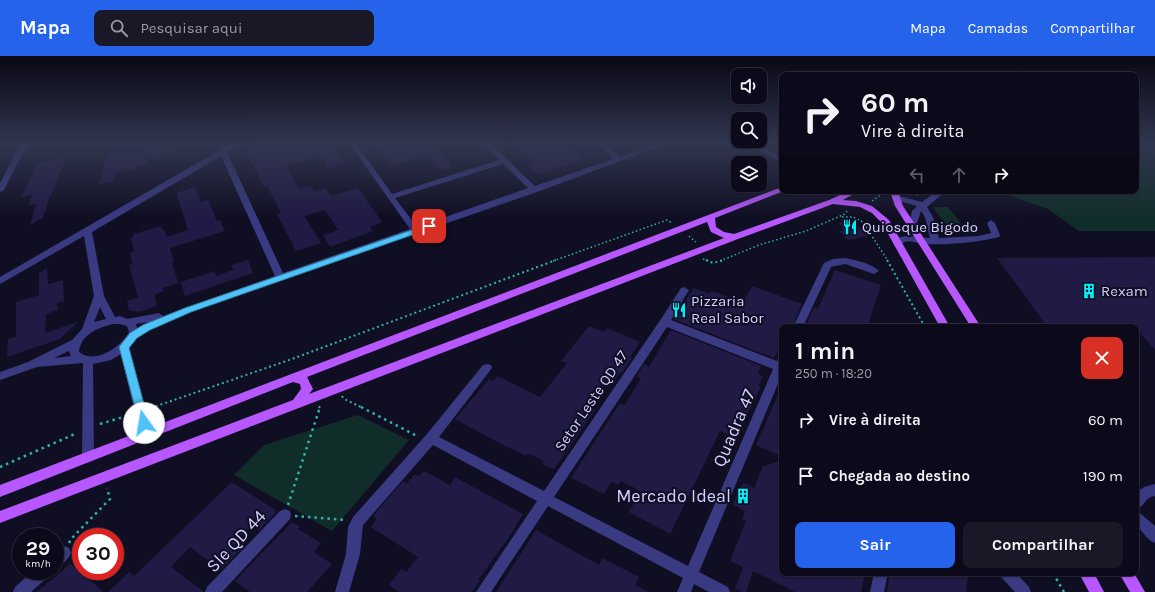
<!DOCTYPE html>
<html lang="pt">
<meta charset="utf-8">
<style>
:root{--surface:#0c0a1a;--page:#1a1827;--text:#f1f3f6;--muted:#9a9aa2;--line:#2c2b39;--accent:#2563eb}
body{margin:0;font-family:Karla,sans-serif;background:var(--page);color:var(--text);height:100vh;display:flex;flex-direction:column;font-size:15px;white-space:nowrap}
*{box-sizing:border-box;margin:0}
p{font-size:13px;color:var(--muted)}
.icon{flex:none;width:22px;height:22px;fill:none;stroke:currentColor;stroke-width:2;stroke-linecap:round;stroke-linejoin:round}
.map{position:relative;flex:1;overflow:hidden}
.sheet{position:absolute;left:779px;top:268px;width:360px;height:252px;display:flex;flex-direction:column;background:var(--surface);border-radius:8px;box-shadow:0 1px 3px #0004,0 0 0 1px var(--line)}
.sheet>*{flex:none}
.guide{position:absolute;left:779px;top:16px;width:360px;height:122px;border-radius:8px;box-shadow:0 1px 3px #0004,0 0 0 1px var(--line);background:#0c0a1a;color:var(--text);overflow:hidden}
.controls{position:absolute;left:731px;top:12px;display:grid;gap:8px}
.controls a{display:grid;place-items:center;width:36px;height:36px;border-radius:8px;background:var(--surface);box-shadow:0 1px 3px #0004,0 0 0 1px var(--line);font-size:20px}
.speed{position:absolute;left:12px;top:472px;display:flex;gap:8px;font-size:20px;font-weight:700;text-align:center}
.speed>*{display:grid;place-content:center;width:52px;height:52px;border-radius:50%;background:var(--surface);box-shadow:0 1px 3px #0004,0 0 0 1px var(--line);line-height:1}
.speed small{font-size:10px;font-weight:400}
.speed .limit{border:6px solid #d22;background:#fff;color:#111}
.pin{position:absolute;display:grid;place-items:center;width:34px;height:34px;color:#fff;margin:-17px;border-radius:8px;box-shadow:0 2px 6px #0006}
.me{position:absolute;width:44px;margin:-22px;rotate:347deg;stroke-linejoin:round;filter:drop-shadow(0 0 3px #0008)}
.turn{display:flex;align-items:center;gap:14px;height:84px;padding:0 16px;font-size:18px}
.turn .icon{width:52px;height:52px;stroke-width:2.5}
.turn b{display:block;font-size:28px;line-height:34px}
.lanes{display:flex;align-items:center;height:38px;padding:0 16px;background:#0003;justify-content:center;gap:20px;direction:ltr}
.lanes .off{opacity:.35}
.round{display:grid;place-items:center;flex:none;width:42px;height:42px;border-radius:8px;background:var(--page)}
.headline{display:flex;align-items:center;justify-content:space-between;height:68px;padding:0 16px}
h1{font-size:24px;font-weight:700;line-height:30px}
.cta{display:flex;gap:8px;margin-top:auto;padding:8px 16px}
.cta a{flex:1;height:46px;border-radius:8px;background:var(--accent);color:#fff;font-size:16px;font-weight:700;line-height:46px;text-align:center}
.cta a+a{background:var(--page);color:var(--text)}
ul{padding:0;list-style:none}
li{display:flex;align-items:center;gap:12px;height:56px;padding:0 16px}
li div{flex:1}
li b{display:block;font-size:15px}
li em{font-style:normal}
header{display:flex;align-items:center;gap:24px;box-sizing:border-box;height:56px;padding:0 20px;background:var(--accent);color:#fff}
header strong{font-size:19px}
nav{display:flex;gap:22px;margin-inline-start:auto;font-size:14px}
.search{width:280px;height:36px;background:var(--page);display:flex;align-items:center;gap:10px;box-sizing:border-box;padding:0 14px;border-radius:8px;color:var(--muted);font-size:15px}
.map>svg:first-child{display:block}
</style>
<header>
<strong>Mapa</strong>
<div class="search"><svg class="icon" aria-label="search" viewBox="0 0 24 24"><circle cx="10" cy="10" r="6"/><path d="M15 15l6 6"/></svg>Pesquisar aqui</div>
<nav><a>Mapa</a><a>Camadas</a><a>Compartilhar</a></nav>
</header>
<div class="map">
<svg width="1155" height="536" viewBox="0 0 1155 536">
<rect width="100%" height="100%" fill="#100e23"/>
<g fill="#112d2a">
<path d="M1136,87h19v88h-76l-31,-22 -51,-18h139z"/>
<path d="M933,151h15l18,23h-16z"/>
<path d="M358,359l51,25 -77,91 -98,-56 30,-30z"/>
</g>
<g fill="#201a44">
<path d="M147,87h43l-33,17 -8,-4 -2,8 -10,2 -1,3 -21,4 -2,9 -14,2 8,-31 33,-1z"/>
<path d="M266,87h20l5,8 28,-8h12l14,20 -16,5 -8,-12 -35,10 13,23 12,-3 4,5 10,-3 6,8 27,-8 24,34 -12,5 3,4 -43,16 -7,-12 15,-5 -13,-20 -21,6 17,27 -25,8 -19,-37 4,-1 -14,-27 -3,1 -19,-36z"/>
<path d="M373,87h58l21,24 -11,3 -12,-13 -9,2 -1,-1 -28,8z"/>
<path d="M514,87h50l19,17 -45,15 -10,-9 7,-2z"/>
<path d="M66,102l-18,44 -5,16 -13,7 6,-21 -7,1 3,-10 -11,2 17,-35z"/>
<path d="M195,131l6,15 7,-2 9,21 3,-1 5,11 -55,17 4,13 -2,1 6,21 -15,5 1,3 -10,4 3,11 -18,6 -10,-2 -2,-9 11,-4 -9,-32 3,-1 -2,-11 4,-1 -3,-15 3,-1 -1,-2 28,-8 1,4 2,-1 3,8 21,-7 -12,-37z"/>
<path d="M850,165l6,6 2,-1 10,10 -20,4 -9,-9 5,-1 -5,-7z"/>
<path d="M1155,201v93l-22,-25 -86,1 -50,-68z"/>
<path d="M248,204l5,13 -68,23 -4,-14 34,-11 1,5 17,-6 -1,-5z"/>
<path d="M47,212l1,16 15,-4 1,21 -7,2 1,7 -12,4 -1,19 33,-11 -18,17 -53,18 1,-18 8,-2v-35l23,-7v-22z"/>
<path d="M835,214l46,15 -14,42h-62l9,-20 4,2z"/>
<path d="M752,230l50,18 -10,23h-10v15l-8,16 -101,-39 21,-31 16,6 1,-3 7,2 25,9z"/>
<path d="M589,270l15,6 3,-4 33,14 -10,15 2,1 -10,15h-2l-7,10 -6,-3 -17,27 5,3 -41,59 -12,-5 2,-3 -14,-7 -6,1 -23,-11 -46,-25 34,-40 4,2 4,-5 43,21 27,-34 -6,-2z"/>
<path d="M671,274l90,36 -3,8 5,3 -5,9 3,1 -18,35 1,1 -7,16 -17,-8 -50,103 -41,-22 11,-21 -19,-10 -3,4 -7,-3 -7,12 -33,-16 49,-75 5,2 16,-27 -5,-1 8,-13 5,3z"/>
<path d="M782,330v71l-26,-12z"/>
<path d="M782,405v112h31l8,3 1,-3h43l-4,19h-66l-42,-21 -7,21h-4l-7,-4 8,-21 -13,-6 16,-40 -4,-2 3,-7 -12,-8 10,-21 11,5 9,-22z"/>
<path d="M424,415l26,14 5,-8 68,37 -16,26 -29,40 2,1 -8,11h-73l-10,-7 12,-16 5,3 12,-15 -47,-30 6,-8 -4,-3 30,-35 4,2 8,-9 4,2z"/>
<path d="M232,426l45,29 -18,19 -7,-5 -9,9 -9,11 6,4 -1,2 -18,19 -31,-23 -19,20 33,25h-96l21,-20 5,4z"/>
<path d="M292,466l8,5 -2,2 23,14 -7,9 18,12 -25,28h-57l-15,-11z"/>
<path d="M536,474l63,35 3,-7 37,19 -4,8 13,7h-152z"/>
<path d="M70,508l24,19 9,9h-66z"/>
<path d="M890,517h78l-2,19h-79z"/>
</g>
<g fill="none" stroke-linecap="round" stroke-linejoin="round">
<g stroke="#2eb4a5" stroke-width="1.5" stroke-dasharray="1.5 2.5" stroke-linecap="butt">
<path d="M916,139l7,-4"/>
<path d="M872,145l13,-9"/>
<path d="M842,161h11l10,5 25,39"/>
<path d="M689,180l7,6"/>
<path d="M703,203l6,2"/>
<path d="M553,205l114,-41 5,3"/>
<path d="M720,205l39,-16 47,-14 39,-17 2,-3"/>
</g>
<g stroke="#2eb4a5" stroke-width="2" stroke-dasharray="2 3" stroke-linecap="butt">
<path d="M706,204l7,3 11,-3"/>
<path d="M887,204l38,67"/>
<path d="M342,340l2,3 19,9"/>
<path d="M151,352l141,-49 264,-99"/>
<path d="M319,352l1,-2"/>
</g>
<g stroke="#2eb4a5" stroke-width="2.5" stroke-dasharray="2.5 4" stroke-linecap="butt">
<path d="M361,351l56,29"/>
<path d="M151,352l2,-1"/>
<path d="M100,368l30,-9"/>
<path d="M0,411l77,-34"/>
<path d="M288,449l32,-98"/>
<path d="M295,460l52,4"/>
<path d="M69,487l2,-4 39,-40 -3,-11"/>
<path d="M1053,517l11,19"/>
</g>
<g fill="#393a82" fill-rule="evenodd">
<path d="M21,87h7l-24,47 -4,2v-9z"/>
<path d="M232,87h9l-14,9 56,121 127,-44 -61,-86h7l36,51 107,-34 -17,-17h8l45,43 78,-27 -17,-16h8l16,14 38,-14h11l-132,49 -346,120 -41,18 -14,8 -7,9 23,87 -2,3 -4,2 -4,-2 -2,-3 -19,-80 -10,6 -18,4 1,93 -2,4 -4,1 -4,-1 -2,-4 1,-94 -46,4 -37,13v-8l28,-10 44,-22 10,-11 12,-33 -10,-60 -84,48v-7zM221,100l54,120 -112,40 -4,-3 -32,6 -7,-3 -5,1 -11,-21 -12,-64zM503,108l25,24 -111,39 -22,-29zM100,251l6,12 -12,3zM148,266l-11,6 -1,-4zM113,268h6l8,2 2,6c-8,15 -34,33 -50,20 2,-18 19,-24 34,-28zM69,295l2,5 -17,2z"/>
<path d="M742,87h10l30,14v5z"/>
<path d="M937,135h9l-19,16 6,10 6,21 40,-2 12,-3 -4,-10 4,-3 4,3 5,12 -1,2c-24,6 -52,8 -77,7 -6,-1 -12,-4 -18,-2l-3,5h-6l-1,-2 3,-7c11,-4 21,0 33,0l-5,-21 -4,-6 -6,19 -3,1 -4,-3 4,-17 5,-5 -25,-7v-4h3l27,7z"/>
<path d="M845,202c10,2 27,5 34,13l-5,3 -29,-10 -14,3 -28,60h-10l31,-64 9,-4z"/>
<path d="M684,231l5,3 -18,30 106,41 1,-3 4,-1v17l-83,198 29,15 2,5h-21l-15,-8 -3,8h-14l6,-14 -135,-72 -57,86h-15l61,-91 -104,-56 -70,80 -3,29 -11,38h-14l11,-38 2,-27 5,-10 74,-83 56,-69 4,-1 4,1 1,3 -53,69 105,54 117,-172 20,-31zM667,271l106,42 -85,197 -134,-69z"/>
<path d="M1155,428v12c-10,1 -11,11 -19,14v-17l8,-6z"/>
<path d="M285,453l5,2 1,4 -1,4 -68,73h-17l2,-5 73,-76z"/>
<path d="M1136,456l5,2 14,12v17c-7,-2 -12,-12 -19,-17z"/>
<path d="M64,490l5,2 2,5c-3,7 -9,12 -16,15v-16z"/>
<path d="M33,515h18l-2,5 -18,16h-18l2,-5z"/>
<path d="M874,517h14l-4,19h-14z"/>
<path d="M1000,517h16l13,14 2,5h-16l-13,-14z"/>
</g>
<g fill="#b757ff" fill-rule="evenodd">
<path d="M782,131v4h2l-69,27 1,9 8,5 10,2 95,-34 20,-9h10l-16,9 13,1 16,5 17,14 61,107h-10l-58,-104 -10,-10 -12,-6 -27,-3 -95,35 -738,284v-12l293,-111 8,-11 -1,-5 -7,-2 -293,115v-12zM707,166l4,10 13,6 -415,156 4,-5 -6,-12z"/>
<path d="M890,135h8l5,15 78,121h-10l-76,-121z"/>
<path d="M1079,517h15l10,19h-15z"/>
<path d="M1119,517h15l11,19h-15z"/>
</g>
</g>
<linearGradient id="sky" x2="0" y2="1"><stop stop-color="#090813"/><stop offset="0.54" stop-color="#313650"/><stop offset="1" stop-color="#313650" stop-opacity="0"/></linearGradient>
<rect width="1155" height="162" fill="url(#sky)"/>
<path fill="#4fc3f7" stroke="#337fa1" d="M429,168l4,2 -1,2 -241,84 -41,18 -13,8 -8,10 20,75 -1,3 -4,1 -4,-1 -21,-79 11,-14 13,-8 42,-17z"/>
<defs>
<g id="restaurant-bare" transform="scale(1.2)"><path d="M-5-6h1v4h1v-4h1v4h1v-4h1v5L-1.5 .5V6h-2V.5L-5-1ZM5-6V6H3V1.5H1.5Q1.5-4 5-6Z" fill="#00f0fa" stroke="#100e23" stroke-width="2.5" paint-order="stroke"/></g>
<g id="building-bare" transform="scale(1.2)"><path d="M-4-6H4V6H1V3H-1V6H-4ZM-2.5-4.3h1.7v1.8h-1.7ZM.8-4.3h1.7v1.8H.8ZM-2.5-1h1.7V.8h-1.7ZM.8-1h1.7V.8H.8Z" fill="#00f0fa" stroke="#100e23" stroke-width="2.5" paint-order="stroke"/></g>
</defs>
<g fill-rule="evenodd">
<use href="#restaurant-bare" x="850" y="171"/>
<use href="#building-bare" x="1089" y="235"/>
<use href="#restaurant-bare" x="679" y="254"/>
<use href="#building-bare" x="743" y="440"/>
</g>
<g text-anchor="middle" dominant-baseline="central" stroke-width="4" stroke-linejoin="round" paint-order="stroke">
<g font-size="15" fill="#d3d0ff" stroke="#100e23" text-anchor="start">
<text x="862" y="171">Quiosque Bigodo</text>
<text x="1101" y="235">Rexam</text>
<text x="691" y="245">Pizzaria<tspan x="691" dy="17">Real Sabor</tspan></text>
</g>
<g font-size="15" fill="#d3d0ff" stroke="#100e23">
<text transform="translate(591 345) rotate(-56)">Setor Leste QD 47</text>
</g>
<g font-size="18" fill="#d3d0ff" stroke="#100e23">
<text transform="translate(734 372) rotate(-67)">Quadra 47</text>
<text transform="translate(236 485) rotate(-47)">Sle QD 44</text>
</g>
<g font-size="18" fill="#d3d0ff" stroke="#100e23" text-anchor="end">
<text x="731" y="440">Mercado Ideal</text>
</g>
</g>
</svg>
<div class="controls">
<a><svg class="icon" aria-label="sound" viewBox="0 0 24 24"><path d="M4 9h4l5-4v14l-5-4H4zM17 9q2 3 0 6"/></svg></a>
<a><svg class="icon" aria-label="search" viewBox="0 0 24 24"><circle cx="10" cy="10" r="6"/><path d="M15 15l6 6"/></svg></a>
<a><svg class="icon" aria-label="layers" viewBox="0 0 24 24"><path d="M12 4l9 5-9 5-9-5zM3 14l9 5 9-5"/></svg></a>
</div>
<div class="speed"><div>29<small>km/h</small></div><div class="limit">30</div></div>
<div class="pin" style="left:429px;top:170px;background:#d93025"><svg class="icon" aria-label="arrive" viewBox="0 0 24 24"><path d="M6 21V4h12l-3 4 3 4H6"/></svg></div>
<svg class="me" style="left:144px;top:367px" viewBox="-20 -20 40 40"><circle r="19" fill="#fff"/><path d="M0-13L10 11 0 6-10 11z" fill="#4fc3f7"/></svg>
<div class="guide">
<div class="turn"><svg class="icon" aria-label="right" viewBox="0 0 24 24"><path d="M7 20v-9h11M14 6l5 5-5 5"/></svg><div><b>60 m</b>Vire à direita</div></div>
<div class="lanes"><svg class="icon off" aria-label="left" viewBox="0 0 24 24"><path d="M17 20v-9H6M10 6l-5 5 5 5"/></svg><svg class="icon off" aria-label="ahead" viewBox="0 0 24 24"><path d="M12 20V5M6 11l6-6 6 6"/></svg><svg class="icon" aria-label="right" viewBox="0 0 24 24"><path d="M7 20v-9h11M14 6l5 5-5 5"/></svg></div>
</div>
<section class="sheet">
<div class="headline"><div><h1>1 min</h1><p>250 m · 18:20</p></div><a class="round" style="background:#d93025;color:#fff"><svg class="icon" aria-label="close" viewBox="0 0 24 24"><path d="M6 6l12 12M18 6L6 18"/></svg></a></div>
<ul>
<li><svg class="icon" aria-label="right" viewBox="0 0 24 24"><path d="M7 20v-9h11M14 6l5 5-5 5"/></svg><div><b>Vire à direita</b></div><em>60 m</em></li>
<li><svg class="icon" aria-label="arrive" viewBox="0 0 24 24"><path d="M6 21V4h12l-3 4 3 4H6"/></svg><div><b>Chegada ao destino</b></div><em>190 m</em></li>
</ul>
<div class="cta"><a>Sair</a><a>Compartilhar</a></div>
</section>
</div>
